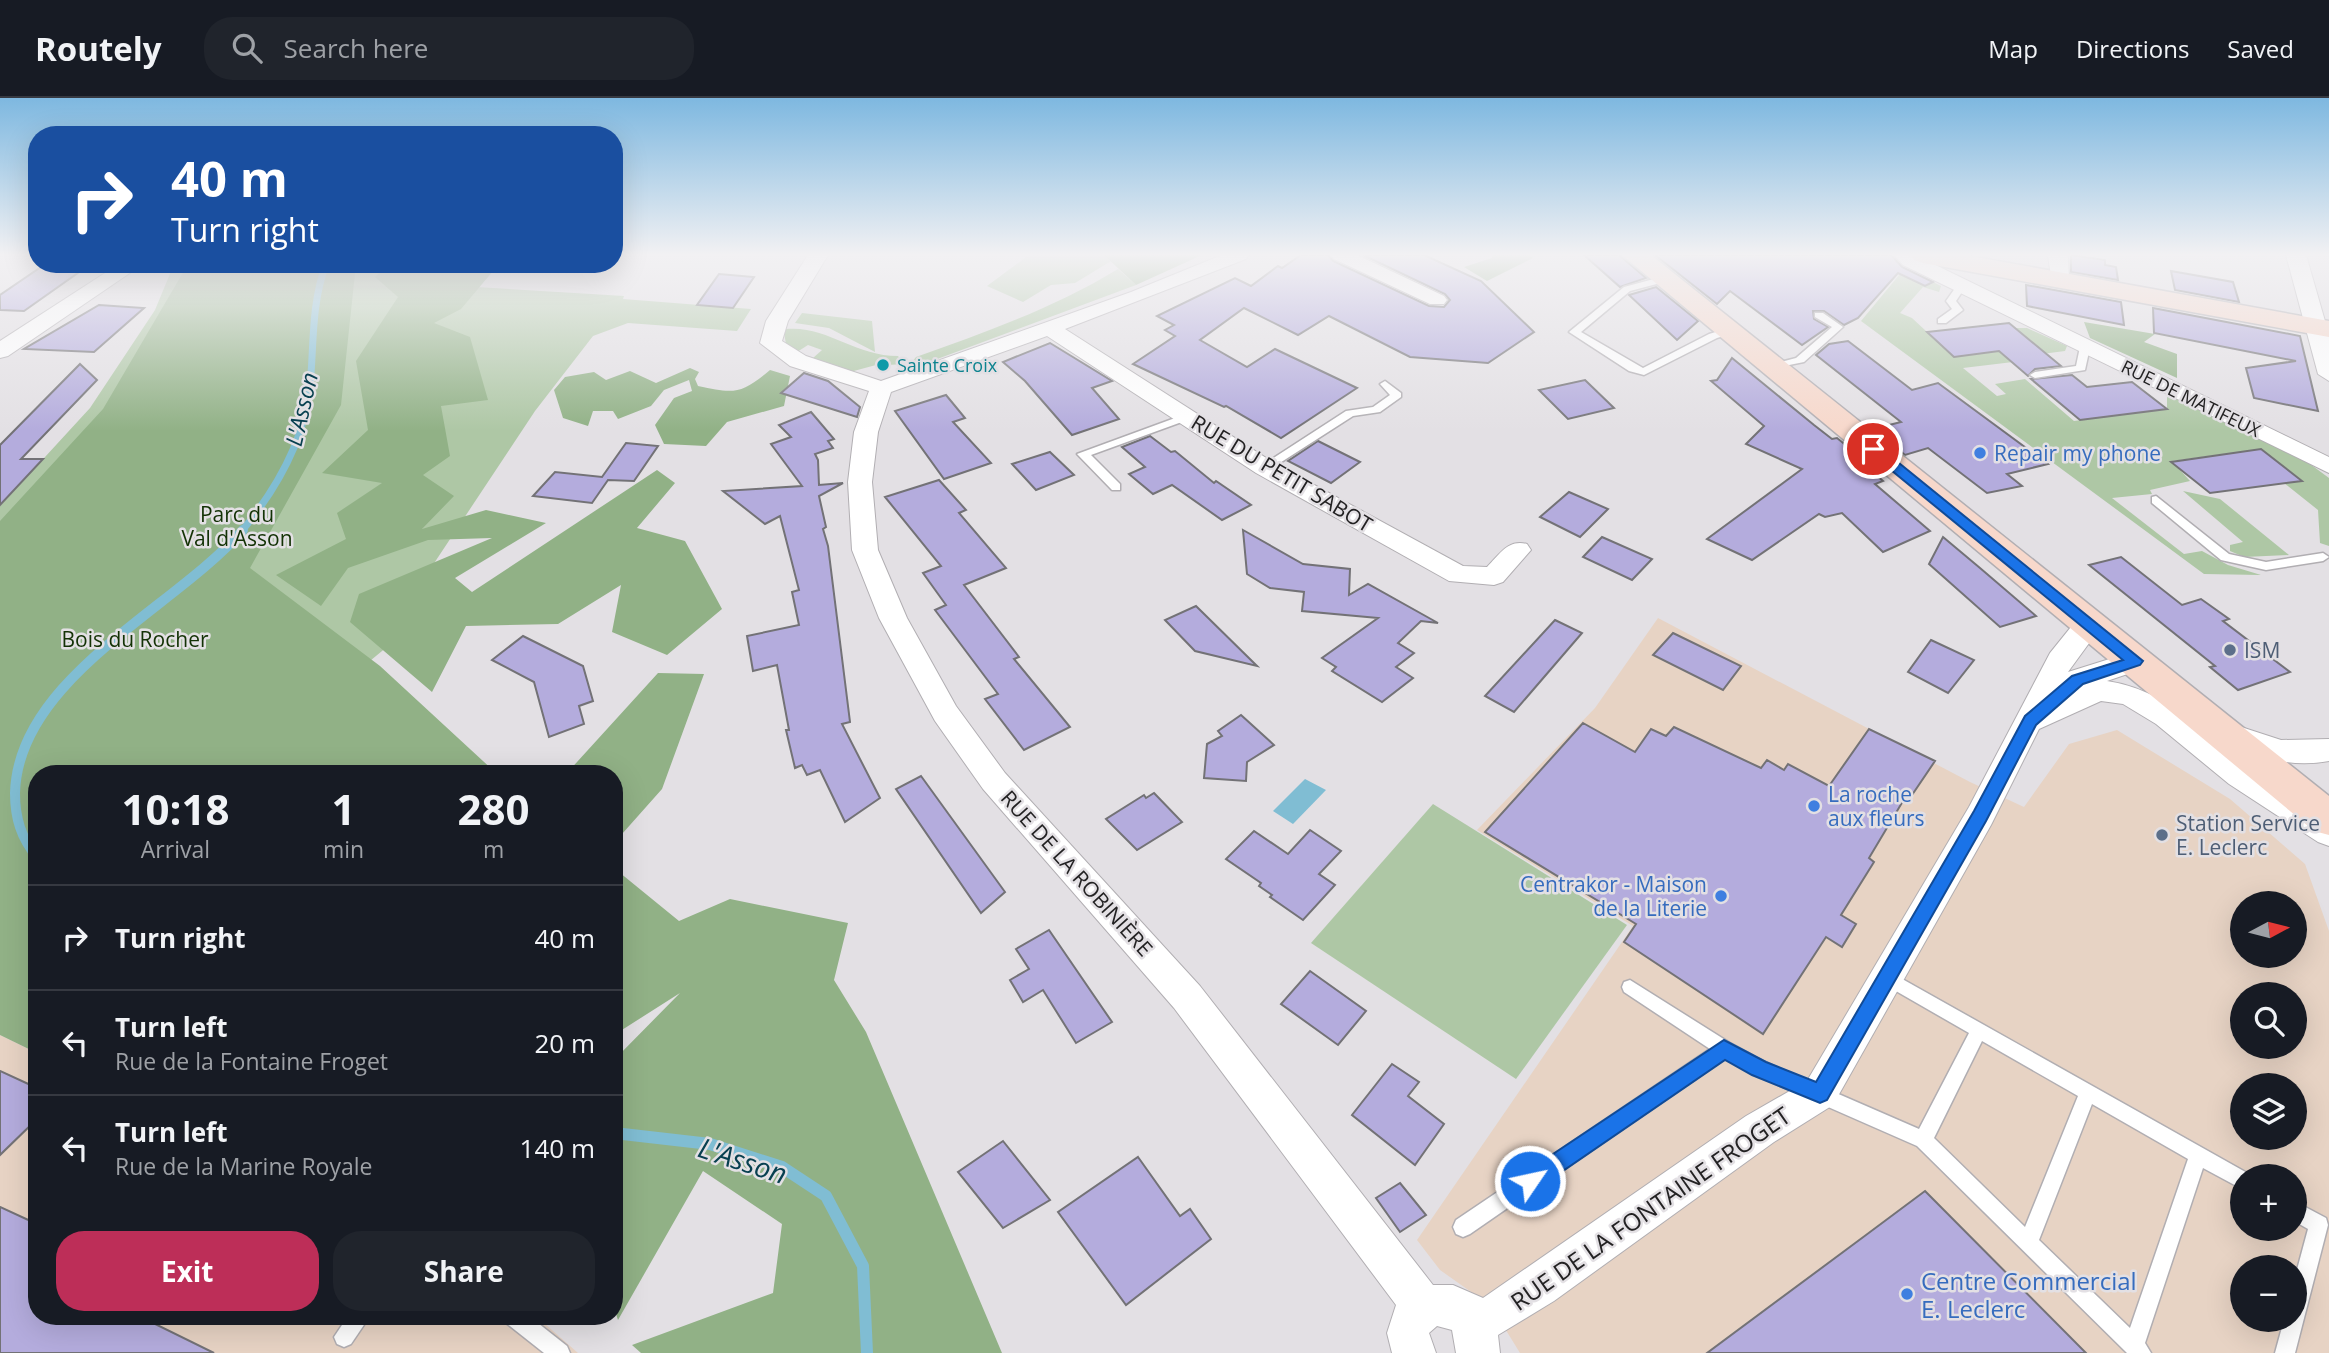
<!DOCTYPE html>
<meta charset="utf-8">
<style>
:root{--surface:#171b24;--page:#20242c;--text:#f1f3f6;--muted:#9ea1a6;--line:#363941;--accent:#bd2e58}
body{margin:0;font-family:"Open Sans",sans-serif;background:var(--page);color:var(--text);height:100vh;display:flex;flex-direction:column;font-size:26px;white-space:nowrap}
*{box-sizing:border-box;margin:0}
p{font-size:23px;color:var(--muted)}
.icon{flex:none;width:38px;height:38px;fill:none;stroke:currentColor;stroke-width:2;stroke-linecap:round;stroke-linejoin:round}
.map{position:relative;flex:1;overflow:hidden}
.details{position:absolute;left:28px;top:667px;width:595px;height:560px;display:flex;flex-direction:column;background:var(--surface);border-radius:28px;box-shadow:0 7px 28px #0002}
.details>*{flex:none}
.top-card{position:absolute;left:28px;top:28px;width:595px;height:147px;border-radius:28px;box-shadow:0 7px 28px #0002;background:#1a4fa0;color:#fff;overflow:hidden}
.needle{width:46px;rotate:83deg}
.buttons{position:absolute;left:2230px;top:793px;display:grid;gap:14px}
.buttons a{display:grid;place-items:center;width:77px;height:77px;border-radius:50%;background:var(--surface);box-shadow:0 7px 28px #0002;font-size:35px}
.pin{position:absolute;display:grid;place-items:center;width:60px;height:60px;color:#fff;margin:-30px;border:4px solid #fff;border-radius:50%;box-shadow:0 2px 7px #0007}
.me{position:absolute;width:77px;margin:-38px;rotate:56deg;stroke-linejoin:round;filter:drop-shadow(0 0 5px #0008)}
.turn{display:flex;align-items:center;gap:24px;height:147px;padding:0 28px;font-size:32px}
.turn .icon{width:91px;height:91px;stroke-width:2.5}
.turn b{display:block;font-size:49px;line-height:60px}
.eta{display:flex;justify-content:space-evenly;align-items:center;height:119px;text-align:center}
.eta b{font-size:42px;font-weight:700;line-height:49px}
.cta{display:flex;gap:14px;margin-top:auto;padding:14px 28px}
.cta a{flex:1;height:80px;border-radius:28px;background:var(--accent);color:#fff;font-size:28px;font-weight:700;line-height:80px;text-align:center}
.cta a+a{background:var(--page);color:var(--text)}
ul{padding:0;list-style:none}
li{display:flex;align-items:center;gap:21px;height:105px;padding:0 28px;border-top:2px solid var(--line)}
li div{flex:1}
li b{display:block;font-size:26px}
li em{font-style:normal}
header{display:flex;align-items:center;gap:42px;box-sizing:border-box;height:98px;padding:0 35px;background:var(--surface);border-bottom:2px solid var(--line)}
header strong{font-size:33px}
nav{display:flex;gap:38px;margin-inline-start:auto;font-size:24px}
.search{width:490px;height:63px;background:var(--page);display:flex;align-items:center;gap:18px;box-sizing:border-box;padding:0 24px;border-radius:28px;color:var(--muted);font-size:26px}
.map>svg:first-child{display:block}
</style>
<header>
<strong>Routely</strong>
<div class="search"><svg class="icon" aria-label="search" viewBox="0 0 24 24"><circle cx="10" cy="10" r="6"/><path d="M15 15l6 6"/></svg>Search here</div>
<nav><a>Map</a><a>Directions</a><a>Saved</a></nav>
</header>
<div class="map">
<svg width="2329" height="1255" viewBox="0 0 2329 1255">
<rect width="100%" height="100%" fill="#e3e0e4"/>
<g fill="#e7d3c4" fill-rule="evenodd">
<path d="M1658,520l312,164 54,25 45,-63 48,-14 113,69 75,65 24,67v422h-809l-29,-47 -51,-36 -23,-30 216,-314 -156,-96 118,-122zM2242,805h52v53h-52zM2242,896h52v52h-52zM2242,987h52v53h-52zM2242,1078h52v52h-52zM2242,1169h52v53h-52z"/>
<path d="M0,937l37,18v263h499l42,37h-578z"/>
</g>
<g fill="#aec7a5">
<path d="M1029,157h92l-46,28 -24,2 -28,17 -36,-16z"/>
<path d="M174,166h245l40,22 165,10 -1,3 128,10 -14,22 -109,-8 -35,13 -58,75 -122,184 26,9 -120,99 -282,71 -37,230v-498l90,-98 65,-98z"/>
<path d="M1905,170l36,18 -2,6 -16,-5 -23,26 12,5 42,39 83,-10 -21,-19h11l40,18 -2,5 -55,7 3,4 -50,6 34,28 9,-2 -11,-10 30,-5 49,42 93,-12v-15l143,70 19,14v68l-9,-3 -2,-33 -34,-27 -23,-34 -89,12 18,20 -40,9 2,4 -40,4 72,56 18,-3 26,14 33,10 -57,-1 -343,-253z"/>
<path d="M1118,171l18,16 -231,86 11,-14c70,-25 138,-49 202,-88z"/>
<path d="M802,215l70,8 3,31 -46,-24 -34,-5z"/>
<path d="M786,231c40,-4 69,27 112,27l6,8 -16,1v-4h-12v4l-26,7 -35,-11 -2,-3 9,-8 -14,-5 -11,7 -11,-8 -2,-11z"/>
<path d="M2183,393l37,8 69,56 -45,2 -14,-6v-6l13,-3z"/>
<path d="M1433,706l194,121 -111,154 -205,-136z"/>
</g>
<g fill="#91b186">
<path d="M1104,157h98l-66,30z"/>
<path d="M1492,157h37l4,3 -46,23 -23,-14 28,-9z"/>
<path d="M188,166h168l-15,141 -91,163 130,98 116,107 -459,1v279l-37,-18v-514l103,-112z"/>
<path d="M390,166h109l-38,45 -27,14 36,14 18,63 -47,6 9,50 -27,19 31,21 -32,33 64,-19 60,13 -91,55 17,14 185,-122 18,13 -38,45 48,13 37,68 -55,46 -55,-23 9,-47 -63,39 -92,2 -34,66 -82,-70 9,-28 133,-56 -64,2 -80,28 -27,38 -45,-31 70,-36 -9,-26 45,-30 -60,-10 46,-43 -12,-69 42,-64 -23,-20z"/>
<path d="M2084,224l71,12 -11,8 33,12v24l-87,-40z"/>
<path d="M690,270l9,4 -4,7 3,7c37,8 43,8 72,-16l20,6 -6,30 -57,16 -21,24 -42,-2 -9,-19 19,-27 18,-7 -3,-11 -25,10 -13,16 -33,13 -5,-8h-20l-5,15 -25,-8 -9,-28 11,-13 29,-5 12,8 24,-9 26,12z"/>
<path d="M658,575l46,1 -42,115 -48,54v-69l-47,-1z"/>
<path d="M614,770l65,53 51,-22 118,24 -14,57 32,52 136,321h-361l-9,-8 141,-52 9,-69 -79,-53 -85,149 -4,-12v-248l66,-67 -66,42z"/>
</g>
<path fill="#80bdd3" d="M1305,681l21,11 -33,34 -20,-13z"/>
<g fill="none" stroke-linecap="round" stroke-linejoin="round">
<path stroke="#80bdd3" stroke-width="7" d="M241,434c35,-42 63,-90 69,-145 4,-42 1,-83 16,-123"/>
<path stroke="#80bdd3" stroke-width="10" d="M37,759c-16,-19 -22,-39 -22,-64 3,-115 160,-185 228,-263"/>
<path stroke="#80bdd3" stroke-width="12" d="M614,1035l96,11 72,23 44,29 37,70 4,87"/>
</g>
<g fill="#b4acdd" stroke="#737276" stroke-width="2">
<path d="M1301,157h27l5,6 96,45 15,1 6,-7 -5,-6 -82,-39h61l57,26 53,51 -46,31 -78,-6 -81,-41 -31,19 -54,-27 -44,32 47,27 28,-18 82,39 -76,50 -55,-32 -2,1 -91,-43 42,-28 -10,-6 9,-5 -17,-9 78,-38 16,8 27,-20 4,2z"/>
<path d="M1584,157h35l27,23 -26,9z"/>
<path d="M1655,157h236l11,12 31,15 -8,4 -27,-13 -40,45 -14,7 -20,-14h-11l1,8 14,8 -26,18 -72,-54 -13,13z"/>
<path d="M2071,157l34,5v5l11,2 2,13 -47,-8z"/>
<path d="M41,169l41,3 -58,41 -24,-1v-15z"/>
<path d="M2171,173l62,11 6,20 -64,-12z"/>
<path d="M719,176l35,3 -21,31 -36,-3z"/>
<path d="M2026,187l95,17 3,23 -97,-19z"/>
<path d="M1656,189l42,34 -21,19 -48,-45z"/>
<path d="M99,207l45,3 -50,44 -70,-3z"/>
<path d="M2153,210l147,28 18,75 -64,-13 -8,-30 50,-7 -142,-28z"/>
<path d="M2009,225l52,43 -26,3 -7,7 -29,-25 -45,6 -27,-25z"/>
<path d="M1848,243l64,49 26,-7 110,81 -41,10 15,12 -35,7 -59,-45 -23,7 -32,-26 28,-7 -85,-67 13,-11z"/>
<path d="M1050,245l62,38 -20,7 27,31 -47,16 -47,-54 -22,-19z"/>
<path d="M1732,260l82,67 18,14 5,-1 32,26 -4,2 18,15 -8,3 55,47 -47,21 -41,-39 -17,4 -6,-3 -67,46 -45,-21 95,-70 -56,-25 18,-18 -53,-45 6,-1z"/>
<path d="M80,266l17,16 -76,79h22l-43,46v-60z"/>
<path d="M804,275l24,8 32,26 -3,10 -76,-24z"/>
<path d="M2072,277l15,12 45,-5 35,27 -87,11 -49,-41z"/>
<path d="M1585,282l29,28 -46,11 -29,-29z"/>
<path d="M946,297l19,23 -12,4 38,41 -47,16 -49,-68z"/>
<path d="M811,314l23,27 -6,2 5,7 -18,6 3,6 1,25 24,-2 -24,13 7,31 -3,2 5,17 22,176 -8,2 38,74 -35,24 -25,-52 -13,5 -5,-10 -7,3 -9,-38h3l-12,-65 -24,6 -6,-35 52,-11 -7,-33 7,-2 -19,-74 -15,8 -42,-33 79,-5 -31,-42 20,-7 -12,-12z"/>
<path d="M1150,338l21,16 4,-1 39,32 2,-2 35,24 -29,15 -50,-35 -19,9 -24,-20 16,-7 -23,-20z"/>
<path d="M1318,343l42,21 -29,21 -43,-22z"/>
<path d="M626,345l32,3 -24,35 -26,-1 -16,23 -59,-7 22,-24 47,5z"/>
<path d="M2261,351l41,32 -92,12 -39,-31z"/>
<path d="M1050,354l24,23 -38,15 -24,-26z"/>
<path d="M939,382l27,30 -7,3 47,55 -42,17 55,72 -5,2 56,68 -46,23 -39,-51 13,-5 -63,-84 11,-5 -23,-32 18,-7 -56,-69z"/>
<path d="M1569,394l39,17 -28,28 -40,-20z"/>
<path d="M1243,432l60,34 47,5 -1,26 19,-11 70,39 -17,-2 -23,22 16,10 -18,14 17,11 -31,24 -50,-31 4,-4 -14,-9 56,-40 -76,-7 2,-19 -34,-4 -23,-14z"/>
<path d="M1602,439l50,22 -20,21 -49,-23z"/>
<path d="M1943,439l37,31 56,48 -36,11 -71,-63z"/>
<path d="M2121,459l61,48 19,-6 28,20 -6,2 67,51 -52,18 -28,-23 5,-1 -126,-101z"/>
<path d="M1196,508l61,60 -62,-15 -30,-31z"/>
<path d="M1555,522l27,13 -68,79 -29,-16z"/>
<path d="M1673,535l68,33 -18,24 -70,-35z"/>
<path d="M523,538l60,30 10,35 -14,5 5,18 -35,13 -15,-55 -42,-22z"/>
<path d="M1931,542l43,20 -26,33 -40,-21z"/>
<path d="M1241,617l33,30 -27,17 -1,19 -42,-3 3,-34 15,-8 -4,-5z"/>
<path d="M1583,625l52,29 16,-23 15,7 8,-9 87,41 6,-8 17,10 4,-6 41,22 40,-57 66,32 -25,37 -4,-2 -37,62 5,4 -33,53 15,9 -14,23 -16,-10 -63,97 -139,-92 12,-18 -151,-92z"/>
<path d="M921,678l84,116 -24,21 -85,-124z"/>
<path d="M1154,695l28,29 -45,28 -31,-31 38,-24 2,3z"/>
<path d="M1310,732l31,21 -22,23 16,11 -32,35 -33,-23 2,-2 -13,-9 2,-3 -35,-24 28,-28 34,23z"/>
<path d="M1049,832l63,92 -36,21 -33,-53 -20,12 -13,-22 19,-11 -13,-20z"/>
<path d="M1310,873l56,40 -28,34 -57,-41z"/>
<path d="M1392,966l27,18 -11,14 36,28 -29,41 -63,-50z"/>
<path d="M0,973l37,17v31l-37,36z"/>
<path d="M1003,1043l47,59 -47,28 -45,-56z"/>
<path d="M1138,1059l42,59 10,-7 21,30 -85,66 -68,-93z"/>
<path d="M1400,1085l26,32 -26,17 -24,-34z"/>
<path d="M1925,1093l161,162h-379l159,-118z"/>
<path d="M0,1109l37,17v92h102l75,37h-214z"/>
</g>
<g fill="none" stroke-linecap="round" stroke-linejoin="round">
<g stroke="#b1aeb2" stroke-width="3">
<g id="lane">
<path d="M1665,178l3,1v4l-38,10 -49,41 62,36 66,-34 20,-6 5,3 -1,2 -16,5 -73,37 -15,-4 -60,-39 55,-45z"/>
<path d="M1958,186l8,2 -10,15 7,9 -17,13h-8v-4l14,-10 -6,-8z"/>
<path d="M1815,215h8l20,14 -39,35 -35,7v-4l27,-7 36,-31 -17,-10z"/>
<path d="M2085,246l5,3 -5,23 -50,8 -5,-3 5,-3 41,-6 4,-19z"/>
<path d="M1385,283l16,12v4l-21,15 -27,4 -84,54h-8v-4l85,-55 27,-4 17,-12 -10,-11z"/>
<path d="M1186,316l5,3 -1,2 -99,36 29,29v6h-8l-35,-36z"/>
<path d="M2156,398l73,58 37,8 57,-9 6,4 -6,4 -57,9 -45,-10 -69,-57v-6z"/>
<path d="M1888,873l361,203 1,2h-8v13l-39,-21 -58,175 6,10h-24l-210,-207 -164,-72 -28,-16 -255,176 -7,3 -7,-3 -3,-7 3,-7 254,-171 -86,-57 -2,-5 2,-5 6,-2 100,63 35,19 154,67 50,-96 -87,-50 -2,-5 2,-5zM1982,943l96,55 -53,131 -91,-89zM2092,1006l96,55 -58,169 -91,-88z"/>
<path d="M2294,1103l32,17 2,7 -33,128h-20l9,-33h10v-39l14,-52 -14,-8z"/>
<path d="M348,1218h22l-19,28 -7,3 -7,-3 -3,-7z"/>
<path d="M503,1218h26l38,30 3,7h-26l-38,-30z"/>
</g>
</g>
<g stroke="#b1aeb2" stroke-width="2">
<g id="street">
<path d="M808,157h20l-40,66 -6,20 24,15 75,25 250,-89 91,-37h27l-3,4 -181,70 209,134 189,103 24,1c13,-13 21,-28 40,-23l4,6 -28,32 -9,3 -45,-4 -193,-108 -209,-137 -156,56 -13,40 -6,50 6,68 29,68 49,88 49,67 195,213 233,299h20l30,13 263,-182 61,-35 162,-274 81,-154 29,-36 10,-3 10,3 4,7 -35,48 67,-21 10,3 4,7 -4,7 -38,13c62,9 95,53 145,87 25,17 51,33 77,49v29l-11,-4 -89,-58 -73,-60 -33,-20 -22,-3 -62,28 -48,96 -158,280 -59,37 -220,159 -56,34 2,18h-44l-4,-23 -15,-4 -8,7 7,20h-44l-5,-20 9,-28 -222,-297 -191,-219 -48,-68 -56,-103 -27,-68 -4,-68 6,-50 15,-41 -79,-25 -30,-23 6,-22z"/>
<path d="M1331,157h26l87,41 3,4 -3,4h-14l-96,-45z"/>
<path d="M1894,157h21l414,202v16l-426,-208z"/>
<path d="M2048,157h20l1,25 -3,4h-14z"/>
<path d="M2286,157h20l23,80v46l-11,-7z"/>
<path d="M119,166h24l-135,92 -8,2v-17z"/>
<path d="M2235,627l46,15 48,-1v22c-38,7 -69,-3 -105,-17l-4,-8 4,-8z"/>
</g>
</g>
<g stroke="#b1aeb2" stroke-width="3">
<g id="secondary">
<path d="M1622,157h29l678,541v39l-15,-4z"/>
<path d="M1910,157h55l364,66v16l-406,-74 -9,-3z"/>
</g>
</g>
<use href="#lane" fill="#fff" fill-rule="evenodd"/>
<use href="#street" fill="#fff" fill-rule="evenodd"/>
<use href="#secondary" fill="#f7d8cb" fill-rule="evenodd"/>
</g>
<linearGradient id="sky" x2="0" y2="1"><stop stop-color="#7eb8e0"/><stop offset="0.47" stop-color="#f2f1f3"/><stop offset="1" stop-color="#f2f1f3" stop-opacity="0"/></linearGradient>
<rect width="2329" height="333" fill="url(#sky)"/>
<path fill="#1a73e8" stroke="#114b97" stroke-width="2" d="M1869,348h9l265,215 -3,4 -57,19 -47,41 -50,96 -159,279 -7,3 -7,-3 -61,-25 -27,-15 -187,128 -8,3 -7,-3 -3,-7 3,-7 201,-134 42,22 50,20 158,-271 51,-95 47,-40 51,-16 -254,-208z"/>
<circle fill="#0f9aa8" stroke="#e3e0e4" stroke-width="2.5" cx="883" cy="267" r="7"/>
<g fill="#3f7fe0" stroke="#e3e0e4" stroke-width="2.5">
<circle cx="1980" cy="355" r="7"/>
<circle cx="1814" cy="708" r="7"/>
<circle cx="1721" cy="798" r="7"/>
<circle cx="1907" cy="1196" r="7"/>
</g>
<g fill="#5c6f8a" stroke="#e3e0e4" stroke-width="2.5">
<circle cx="2230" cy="552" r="7"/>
<circle cx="2162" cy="737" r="7"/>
</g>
<g text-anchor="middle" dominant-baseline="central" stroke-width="5" stroke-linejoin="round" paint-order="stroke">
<g font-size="18" fill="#0d838f" stroke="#e3e0e4" text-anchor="start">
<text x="897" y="267">Sainte Croix</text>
</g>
<g font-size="18" fill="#232223" stroke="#e3e0e4">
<text transform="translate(2191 300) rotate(26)">RUE DE MATIFEUX</text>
</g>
<g font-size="21" fill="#366cbe" stroke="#e3e0e4" text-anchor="start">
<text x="1994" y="355">Repair my phone</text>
<text x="1828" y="696">La roche<tspan x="1828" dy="24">aux fleurs</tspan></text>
<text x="1707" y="786" text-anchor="end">Centrakor - Maison<tspan x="1707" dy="24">de la Literie</tspan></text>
</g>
<g font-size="21" fill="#232223" stroke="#e3e0e4">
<text transform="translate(1282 375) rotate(31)">RUE DU PETIT SABOT</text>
<text transform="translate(1077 775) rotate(48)">RUE DE LA ROBINIÈRE</text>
</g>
<g font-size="21" fill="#133205" stroke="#e3e0e4">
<text x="237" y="416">Parc du<tspan x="237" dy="24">Val d'Asson</tspan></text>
<text x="135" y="541">Bois du Rocher</text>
</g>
<g font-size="21" fill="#4e5e75" stroke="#e3e0e4" text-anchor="start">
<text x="2244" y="552">ISM</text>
<text x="2176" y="725">Station Service<tspan x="2176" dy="24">E. Leclerc</tspan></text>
</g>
<g font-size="23" font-style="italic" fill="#084050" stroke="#e3e0e4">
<text transform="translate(301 311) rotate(-77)">L'Asson</text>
</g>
<g font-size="24" fill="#232223" stroke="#e3e0e4">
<text transform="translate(1650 1110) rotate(-35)">RUE DE LA FONTAINE FROGET</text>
</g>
<g font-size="24" fill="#366cbe" stroke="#e3e0e4" text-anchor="start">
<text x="1921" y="1182">Centre Commercial<tspan x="1921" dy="28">E. Leclerc</tspan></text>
</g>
<g font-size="28" font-style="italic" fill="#084050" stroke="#e3e0e4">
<text transform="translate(743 1062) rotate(18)">L'Asson</text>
</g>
</g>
</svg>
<div class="buttons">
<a><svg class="needle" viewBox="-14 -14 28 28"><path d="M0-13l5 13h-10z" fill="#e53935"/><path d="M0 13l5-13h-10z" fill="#9ea1a6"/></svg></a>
<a><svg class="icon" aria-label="search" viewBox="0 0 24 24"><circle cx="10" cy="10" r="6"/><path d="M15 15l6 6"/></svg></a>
<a><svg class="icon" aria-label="layers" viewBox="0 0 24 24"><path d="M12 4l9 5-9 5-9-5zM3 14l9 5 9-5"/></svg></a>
<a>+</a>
<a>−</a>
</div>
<div class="pin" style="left:1873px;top:351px;background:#d93025"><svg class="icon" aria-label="arrive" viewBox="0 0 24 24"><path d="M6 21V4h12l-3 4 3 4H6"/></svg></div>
<svg class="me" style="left:1530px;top:1083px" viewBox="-20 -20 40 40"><circle r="17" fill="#1a73e8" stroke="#fff" stroke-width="3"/><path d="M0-11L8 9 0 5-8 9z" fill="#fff"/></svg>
<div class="top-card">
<div class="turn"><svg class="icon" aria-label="right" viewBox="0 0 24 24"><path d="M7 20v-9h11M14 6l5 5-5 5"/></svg><div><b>40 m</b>Turn right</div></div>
</div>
<section class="details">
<div class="eta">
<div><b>10:18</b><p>Arrival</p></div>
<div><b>1</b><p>min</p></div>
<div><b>280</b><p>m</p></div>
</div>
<ul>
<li><svg class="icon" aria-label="right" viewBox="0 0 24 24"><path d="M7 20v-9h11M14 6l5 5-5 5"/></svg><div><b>Turn right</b></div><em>40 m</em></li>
<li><svg class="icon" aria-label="left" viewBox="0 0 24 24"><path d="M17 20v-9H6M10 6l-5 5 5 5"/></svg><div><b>Turn left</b><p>Rue de la Fontaine Froget</p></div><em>20 m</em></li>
<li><svg class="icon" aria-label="left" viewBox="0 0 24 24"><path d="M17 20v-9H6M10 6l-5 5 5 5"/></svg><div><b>Turn left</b><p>Rue de la Marine Royale</p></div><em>140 m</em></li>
</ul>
<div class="cta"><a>Exit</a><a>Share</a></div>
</section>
</div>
